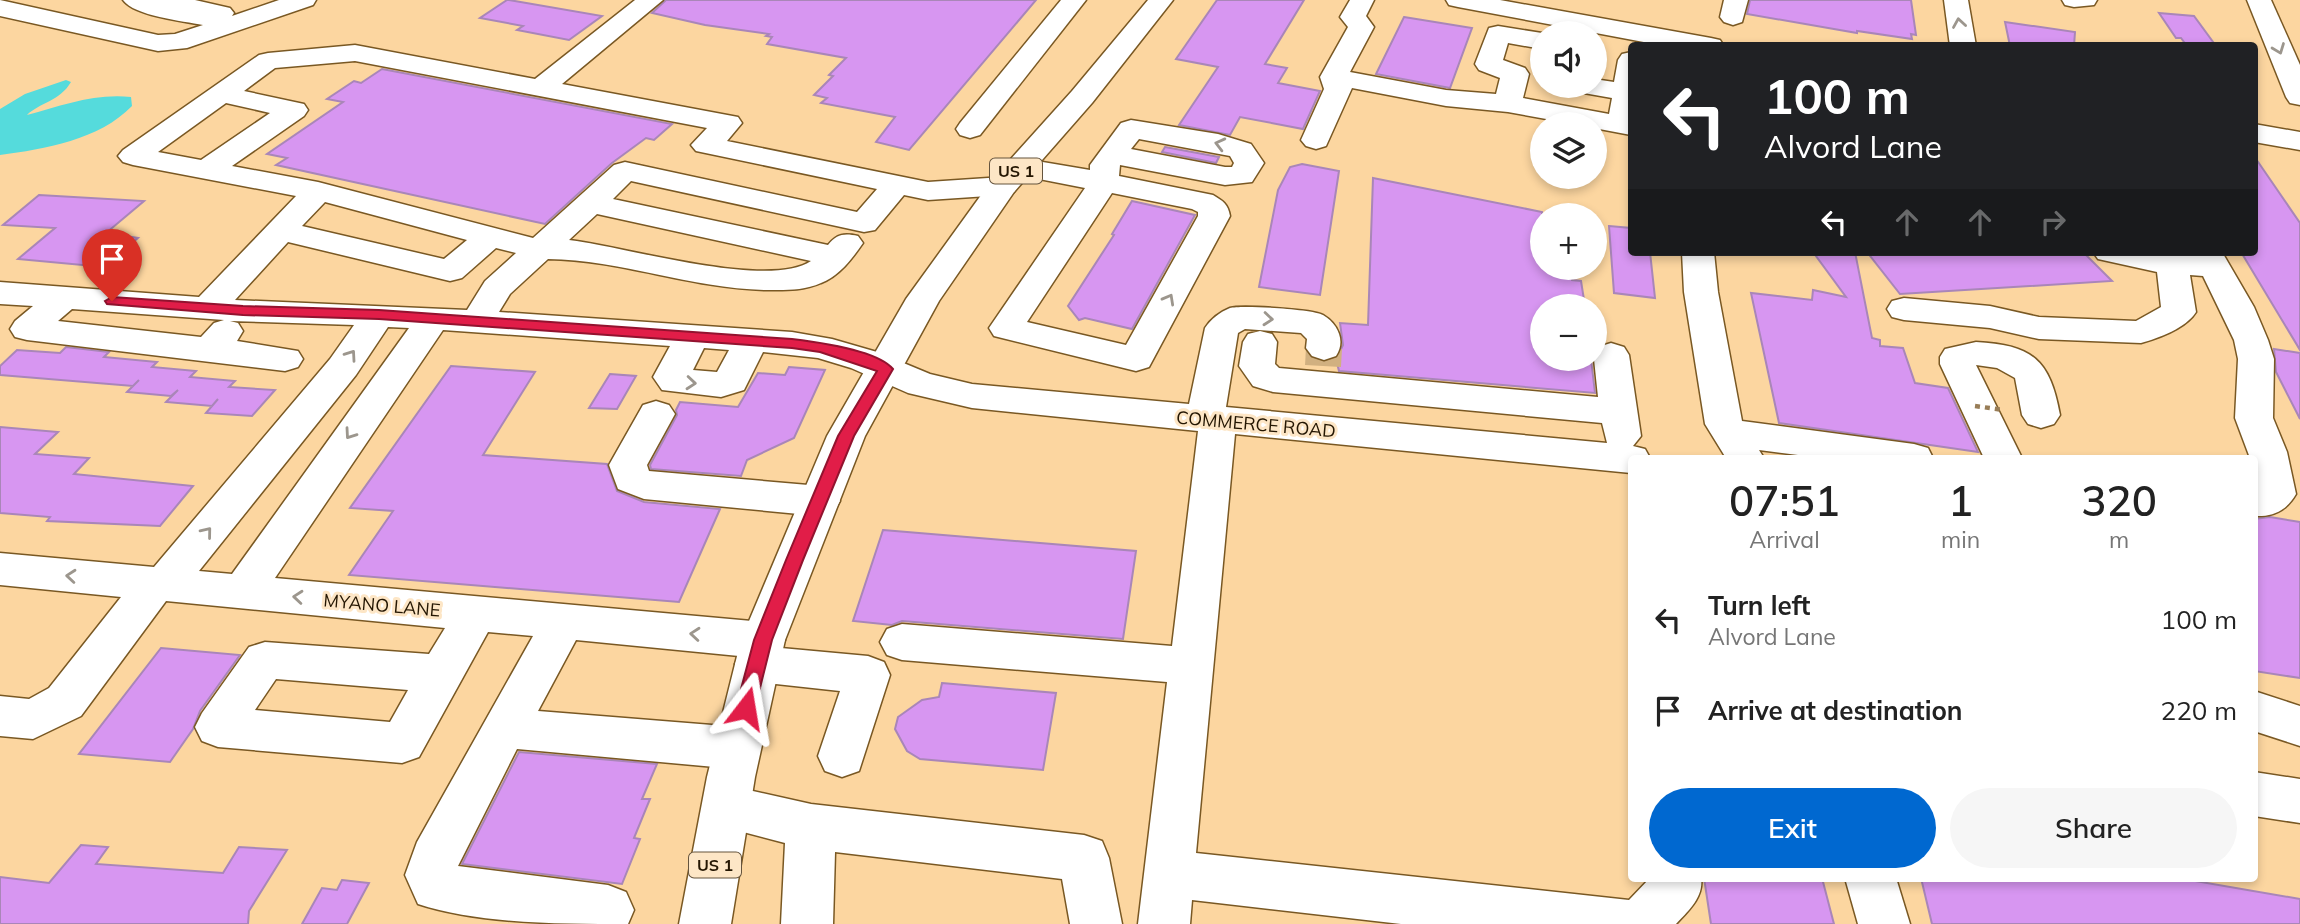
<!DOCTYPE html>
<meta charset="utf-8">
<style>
:root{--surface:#fff;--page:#f6f6f6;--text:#222;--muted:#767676;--accent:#0068d0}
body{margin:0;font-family:Mulish,sans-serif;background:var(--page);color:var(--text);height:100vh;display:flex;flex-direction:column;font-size:26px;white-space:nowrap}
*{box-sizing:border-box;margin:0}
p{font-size:23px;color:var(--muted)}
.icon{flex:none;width:38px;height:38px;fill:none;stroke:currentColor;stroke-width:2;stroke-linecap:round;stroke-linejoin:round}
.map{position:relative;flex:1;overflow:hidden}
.sheet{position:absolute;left:1628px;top:455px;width:630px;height:427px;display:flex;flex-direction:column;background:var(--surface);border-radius:7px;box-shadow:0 4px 10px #0003}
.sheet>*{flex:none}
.banner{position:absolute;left:1628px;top:42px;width:630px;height:214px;border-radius:7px;box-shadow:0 4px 10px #0003;background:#202124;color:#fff;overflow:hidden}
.tools{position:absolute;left:1530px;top:21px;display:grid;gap:14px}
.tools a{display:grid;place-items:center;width:77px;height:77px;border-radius:50%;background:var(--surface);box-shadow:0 4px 10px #0003;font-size:35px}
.pin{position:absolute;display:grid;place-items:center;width:60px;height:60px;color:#fff;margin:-72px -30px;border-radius:50% 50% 50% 0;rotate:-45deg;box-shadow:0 0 7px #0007}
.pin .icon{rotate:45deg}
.me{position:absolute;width:77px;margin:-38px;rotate:14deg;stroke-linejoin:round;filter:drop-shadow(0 0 5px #0008)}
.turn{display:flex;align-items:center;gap:24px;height:147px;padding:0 21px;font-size:32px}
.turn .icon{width:91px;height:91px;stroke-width:2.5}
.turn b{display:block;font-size:49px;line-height:60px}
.lanes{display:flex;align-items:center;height:66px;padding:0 21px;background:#0003;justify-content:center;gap:35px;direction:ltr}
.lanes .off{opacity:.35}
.eta{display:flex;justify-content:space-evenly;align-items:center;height:119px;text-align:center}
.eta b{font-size:42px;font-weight:600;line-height:49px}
.action{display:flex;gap:14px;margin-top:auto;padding:14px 21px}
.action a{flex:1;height:80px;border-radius:42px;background:var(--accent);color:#fff;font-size:28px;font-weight:600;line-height:80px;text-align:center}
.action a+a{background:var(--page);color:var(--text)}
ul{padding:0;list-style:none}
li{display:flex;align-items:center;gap:21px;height:91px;padding:0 21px}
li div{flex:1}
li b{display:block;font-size:26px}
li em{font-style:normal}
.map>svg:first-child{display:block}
</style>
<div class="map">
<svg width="2300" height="924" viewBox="0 0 2300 924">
<rect width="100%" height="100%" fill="#fcd6a0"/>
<path fill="#55dbdc" d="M66,80l5,2c-11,19 -32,21 -44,33 34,-9 67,-22 104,-18l1,9c-33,34 -87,43 -132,49v-46l25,-15z"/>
<g fill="#d796f1" stroke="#a986b8" stroke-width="2">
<path d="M507,0h2l93,16 -33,24 -52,-10 6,-4 -43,-8z"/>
<path d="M666,0h370l-127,150 -33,-8 19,-25 -74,-14 6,-5 -13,-3 19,-19 -4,-1 17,-17 -79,-14 5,-7 -6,-1 3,-2 -64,-9 -53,-12z"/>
<path d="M1217,0h87l-39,64 22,4 -9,15 42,8 -17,38 -63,-12 -10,18 -51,-10 39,-58 -42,-8z"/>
<path d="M1750,0h161l5,35 -5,-1 1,5 -55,-8v2l-110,-19z"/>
<path d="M2159,13l35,3 22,30h-29l-6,-8h-5z"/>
<path d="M1404,17l68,11 -22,60 -74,-14z"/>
<path d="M2005,22l70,10 -1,14h-64z"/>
<path d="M382,69l290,55 -18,16 -8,-2 -34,25 -67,61 -269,-59 11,-7 -20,-4 76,-52 -16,-3 27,-18 7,2z"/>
<path d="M1165,147l54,10 -3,6 -54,-11z"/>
<path d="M2254,156l46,67v127l-59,-98h13z"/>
<path d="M1302,164l37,7 -19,124 -61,-8 19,-97 12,-23z"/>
<path d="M1373,178l169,34v56h28l2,12 9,1 4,25h-43v53h49l4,34 -256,-22 -3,-12 7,-14 -3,-22 28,2z"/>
<path d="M39,195l105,6 -38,32 32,5 -34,29 -86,-8 37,-31 -52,-3z"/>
<path d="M1132,201l63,14 -63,114 -47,-11 -6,2 -11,-14 46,-71 -2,-1z"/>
<path d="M1609,226l22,2v24h19l5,46 -41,-5z"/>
<path d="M1813,252h42l17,86 8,2v6l23,2 12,35 33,5 30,64 -199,-29 -28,-130 61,7 1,-10 33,7z"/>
<path d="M1867,252h216l29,29 -212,13z"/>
<path d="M66,347l43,5 -5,5 53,5 -5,5 44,4 -6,6 45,4 -6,6 46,3 -23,26 -46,-3 12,-14 -6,7 -46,-4 12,-12 -7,6 -44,-4 12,-12 -6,6 -133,-11v-9l17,-16 43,3z"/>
<path d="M2274,349l26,4v66l-24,-47z"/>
<path d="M451,366l84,6 -52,83 124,9 10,27 27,11 76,7 -41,93 -330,-27 44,-64 -43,-3z"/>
<path d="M789,367l36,3 -31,68 -47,22 -6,16 -90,-7 -1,-4 27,-50 -1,-5 4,-8 58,5 20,-34 27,2z"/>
<path d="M610,374l26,2 -19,33 -28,-1z"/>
<path d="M0,427l58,5 -23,22 54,4 -15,16 119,12 -33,40 -113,-5 3,-4 -50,-4z"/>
<path d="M2270,517l30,5v156l-46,-7v-152z"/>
<path d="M883,530l253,21 -13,88 -221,-18 -10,4 -39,-4z"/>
<path d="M161,648l79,7 -40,56 -7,18 -23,33 -91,-8z"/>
<path d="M942,683l114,10 -13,77 -123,-11 -13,-8 -12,-22 3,-12 24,-17 17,-3z"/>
<path d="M519,752l138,12 -15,35h8l-16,39 6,1 -18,45 -160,-20z"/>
<path d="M81,845l27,2 -12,17 127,9 16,-26 48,3 -38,61 -1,13h-248v-47l49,6z"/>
<path d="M1704,878h118l12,46h-123z"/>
<path d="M1921,878h257l122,21v25h-368z"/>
<path d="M342,880l27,3 -22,41h-45l20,-36 15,2z"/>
</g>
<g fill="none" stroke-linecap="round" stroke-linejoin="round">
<path stroke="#d1b080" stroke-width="36" stroke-dasharray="36 18" stroke-linecap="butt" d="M1323,366l1,-18"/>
<g stroke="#795823" stroke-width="3">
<g id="minor">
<path d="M0,0l158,35 17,-1 28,-9c-20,-4 -69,-9 -80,-25h72l35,8 4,5 -2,3 47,-16h37l-3,5 -126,43 -29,3 -158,-35z"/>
<path d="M635,0h28l-101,84 176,33 4,6 -15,18 201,41 75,-5 11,3 4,6 -4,6 -11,3 -75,5 -24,-5 -29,35 -11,2 -233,-51 -18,18 215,46c9,-11 16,-12 30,-9l5,7c-11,16 -24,33 -42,40 -18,8 -36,7 -54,7 -74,-1 -145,-30 -219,-31l-38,35 -11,18 293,20 40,7 45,13 53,22 42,10 217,20 16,-76c6,-9 15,-16 25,-20 11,-3 83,1 93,7 15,9 23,26 13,41l-12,4 -12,-4 -6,-8 1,-9 -6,-6 -56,-4 -7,4 -12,74 381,36 -5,-20 -329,-31 -20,-6 -14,-20 4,-24 5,-8 12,-3 12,3 5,8 -2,22 4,4 319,29 -4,-38 4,-12 13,-4 13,4 5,8 12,81 -8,10 12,3 5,9h-19v15l-396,-39 -39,419 433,47 21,-22h51c3,19 -13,33 -25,46h-275l-209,-24 -2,24h-52l29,-242 -265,-22 -15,-5 -7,-13 7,-13 15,-5 270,22 26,-215 -226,-23 -64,-15 -57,-25 -33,-10 -55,-6 -19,38 -23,7 -59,-7 -9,-13 17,-31 -227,-16 -168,248 488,44 15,5 7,13 -4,8 87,8 16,6 6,13 -31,96 -17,6 -17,-6 -7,-15 22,-65 -83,-9 -16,-5 -6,-13 4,-8 -163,-16 -38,71 199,16 17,6 6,15 -6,15 -17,6 -220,-20 -59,117 150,19 18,7 8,18 -6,14c-65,0 -149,0 -210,-20l-13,-29 12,-33 116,-206 -45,-4 -69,125 -17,6 -184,-16 -16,-6 -7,-14 7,-14 47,-66 16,-5 164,12 16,-26 -279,-27 -85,115 -48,23 -33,-3v-40l29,3 20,-11 72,-91 -121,-12v-32l154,14 176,-208 24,-34 -124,-4 8,2 5,8 -6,10 61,10 5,8 -5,8 -13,4 -258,-31 -12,-3 -5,-8 5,-8 18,-15 -33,-2v-22l199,15 97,-101 -163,-31 -10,-3 -5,-6 5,-6 136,-95 9,-2 87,-8 180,34zM355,61l352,67 -16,17 5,6 181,38 -20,23 -232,-50 -11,3 -81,73 -215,-56 -86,-16 72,-50 4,-6 -4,-6 -60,-13 31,-23zM226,103l44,10 -69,47 -43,-8zM325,202l142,38 -23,19 -142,-33zM597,214l214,47c-43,29 -188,-15 -242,-21zM288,242l162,39 12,-3 34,-30 20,5 -31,28 -18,29 -232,-10zM72,309l152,11 -10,3 -13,14 -143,-16zM388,327l21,1 -177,246 -33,-3 157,-196zM704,348l25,2 -12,22 -24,-2zM276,679l132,11 -18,32 -135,-12z"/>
<path d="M1061,0h25l-106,135 -10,3 -10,-3 -4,-6 4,-6z"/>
<path d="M1350,0h24l-8,16 8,11 -24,45 96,18 50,4 4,-16 -21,-8 -4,-6 14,-36 9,-2 44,7v16l-34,-6 -5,17 22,8 4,6 -6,24 86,16 3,-16 -34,-6 -4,-6h20v-7l20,3 4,-22 4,-6 9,-2v83l-37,-7v-4h-20l-66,-12 -62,-6 -94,-18 -26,58 -10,3 -10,-3 -5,-6 23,-51 -4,-12 28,-50 -8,-10z"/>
<path d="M1446,0h54l211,38 9,2 4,6h-59l-207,-39 -9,-2z"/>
<path d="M1724,0h24l-6,22 -9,3 -9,-3 -4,-5z"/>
<path d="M1944,0h24l8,46h-26z"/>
<path d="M2062,0h35l-3,5 -20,2 -9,-2z"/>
<path d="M1131,120l87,14 33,10 13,19 -12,19 -27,3 -105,-20 -1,11 94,19c10,6 15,9 17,21l-81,151 -13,4 -142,-35 -5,-8 96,-140 -77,-15 -4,-6 4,-6 11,-3 71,12v-5l31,-42zM1139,139l91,17 4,7 -2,4h-7l-94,-18zM1112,193l80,16 6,3v4l-72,129 -99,-23z"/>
<path d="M2254,124l46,8v18l-46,-8z"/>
<path d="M1682,252h32l4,40 24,129 172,23 14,4 5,10h-111l-63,-8 5,8h-38l-21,-34 -21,-132z"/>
<path d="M2093,252h64l35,3 -2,-3h32l32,55 14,33 6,19 -1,59 14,34 9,42c-10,17 -23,23 -42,22v-58h-4l-15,-40 3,-59 -4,-19 -31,-64 -13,-1 6,37c-10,16 -37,26 -55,31l-102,-4 -49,-11 -86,-8 -12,-3 -5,-8 5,-8 12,-3 86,8 49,11 97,4 25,-14 -4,-35 -59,-13z"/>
<path d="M1976,342c57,3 74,18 84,73l-6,9 -13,4 -13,-4 -6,-9 -7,-37 -18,-10 -21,-3 46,93h-38l-44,-94v-7l5,-8z"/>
<path d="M656,401l13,4 6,9 -28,51 2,6 171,15 14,5 6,10 -6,10 -14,5 -176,-17 -26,-10 -9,-24 34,-60z"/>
<path d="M2254,691l46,15v40l-46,-15z"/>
<path d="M2254,772l46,7v44l-46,-7z"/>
<path d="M726,785l85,19 273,31 18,6 7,17 13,66h-52l-8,-45 -227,-27 -2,72h-52l4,-81 -76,-20 -7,-16 7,-16z"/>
<path d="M1845,878h51l14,46h-52z"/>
</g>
</g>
<g stroke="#795823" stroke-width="3">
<g id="major">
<path d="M1148,0h25l-81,103 -78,89 -75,109 -74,135 -80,204 -30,137 -24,147h-52l28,-147 34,-137 86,-204 79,-137 86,-119 80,-89z"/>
<path d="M2247,0h24l29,65v40l-10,-2 -4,-6z"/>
</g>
</g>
<use href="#minor" fill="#fff" fill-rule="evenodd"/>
<use href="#major" fill="#fff" fill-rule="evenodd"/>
<path stroke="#987d57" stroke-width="4.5" stroke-dasharray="5 5" stroke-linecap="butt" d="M1975,406l29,4"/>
</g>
<defs><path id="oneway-chevron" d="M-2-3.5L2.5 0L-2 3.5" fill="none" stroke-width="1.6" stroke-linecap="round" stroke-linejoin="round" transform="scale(1.75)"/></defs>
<g stroke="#9c968d">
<use href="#oneway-chevron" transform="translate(1959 23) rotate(-99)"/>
<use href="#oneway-chevron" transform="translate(2279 49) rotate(69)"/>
<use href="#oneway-chevron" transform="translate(1220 144) rotate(-166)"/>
<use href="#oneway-chevron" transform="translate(1169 299) rotate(-61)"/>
<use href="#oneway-chevron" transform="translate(1268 319) rotate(5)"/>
<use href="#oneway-chevron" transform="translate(351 355) rotate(-55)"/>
<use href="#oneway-chevron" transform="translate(691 383) rotate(5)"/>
<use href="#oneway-chevron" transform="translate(350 434) rotate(125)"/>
<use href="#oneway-chevron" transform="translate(207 532) rotate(-51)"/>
<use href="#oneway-chevron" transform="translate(71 576) rotate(-175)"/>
<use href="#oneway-chevron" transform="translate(298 597) rotate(-175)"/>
<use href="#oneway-chevron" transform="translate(695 634) rotate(-175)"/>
</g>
<path fill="#e11d48" stroke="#92132f" stroke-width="2" d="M112,297l131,9 136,4 413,29c25,3 85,11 101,30l-39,67 -51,124 -31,80 -17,68 -3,6 -6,2 -7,-2 -3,-6 18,-68 32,-80 52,-124 39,-65 -57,-19 -28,-4 -413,-29 -136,-4 -136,-11 -2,-3z"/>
<g text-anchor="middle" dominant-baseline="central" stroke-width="6" stroke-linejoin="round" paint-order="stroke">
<g fill="#fde6c6" stroke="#65543d" stroke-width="2">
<rect x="990" y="158.5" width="52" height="25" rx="5"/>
<rect x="689" y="852.5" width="52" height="25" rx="5"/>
</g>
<g font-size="16" font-weight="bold" fill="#241602">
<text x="1016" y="171">US 1</text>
<text x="715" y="865">US 1</text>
</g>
<g font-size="18" fill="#241602" stroke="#fde6c6">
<text transform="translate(1256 424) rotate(5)">COMMERCE ROAD</text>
<text transform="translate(382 605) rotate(5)">MYANO LANE</text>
</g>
</g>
</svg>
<div class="tools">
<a><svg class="icon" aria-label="sound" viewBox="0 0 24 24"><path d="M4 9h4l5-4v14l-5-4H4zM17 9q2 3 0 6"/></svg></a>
<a><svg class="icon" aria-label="layers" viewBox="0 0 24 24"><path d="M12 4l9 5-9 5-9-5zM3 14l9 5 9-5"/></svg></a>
<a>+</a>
<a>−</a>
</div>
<div class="pin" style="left:112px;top:301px;background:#d93025"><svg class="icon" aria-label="arrive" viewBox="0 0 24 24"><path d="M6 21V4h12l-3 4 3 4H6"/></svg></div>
<svg class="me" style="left:746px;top:708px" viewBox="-20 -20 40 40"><path d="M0-17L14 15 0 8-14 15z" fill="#e11d48" stroke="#fff" stroke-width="4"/></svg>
<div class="banner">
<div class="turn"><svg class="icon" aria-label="left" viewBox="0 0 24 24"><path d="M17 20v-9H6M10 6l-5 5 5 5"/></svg><div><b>100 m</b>Alvord Lane</div></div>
<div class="lanes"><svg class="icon" aria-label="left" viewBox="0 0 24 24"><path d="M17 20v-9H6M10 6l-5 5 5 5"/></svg><svg class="icon off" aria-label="ahead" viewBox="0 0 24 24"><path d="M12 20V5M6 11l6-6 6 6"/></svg><svg class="icon off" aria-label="ahead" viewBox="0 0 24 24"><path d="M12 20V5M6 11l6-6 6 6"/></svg><svg class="icon off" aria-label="right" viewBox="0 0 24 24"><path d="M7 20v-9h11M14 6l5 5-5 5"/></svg></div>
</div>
<section class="sheet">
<div class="eta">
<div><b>07:51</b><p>Arrival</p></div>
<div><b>1</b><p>min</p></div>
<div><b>320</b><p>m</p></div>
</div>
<ul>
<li><svg class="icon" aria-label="left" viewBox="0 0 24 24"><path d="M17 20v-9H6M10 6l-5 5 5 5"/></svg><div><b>Turn left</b><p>Alvord Lane</p></div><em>100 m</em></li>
<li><svg class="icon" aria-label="arrive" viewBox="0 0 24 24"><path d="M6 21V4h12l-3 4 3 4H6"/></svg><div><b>Arrive at destination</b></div><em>220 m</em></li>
</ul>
<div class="action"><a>Exit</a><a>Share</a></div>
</section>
</div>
